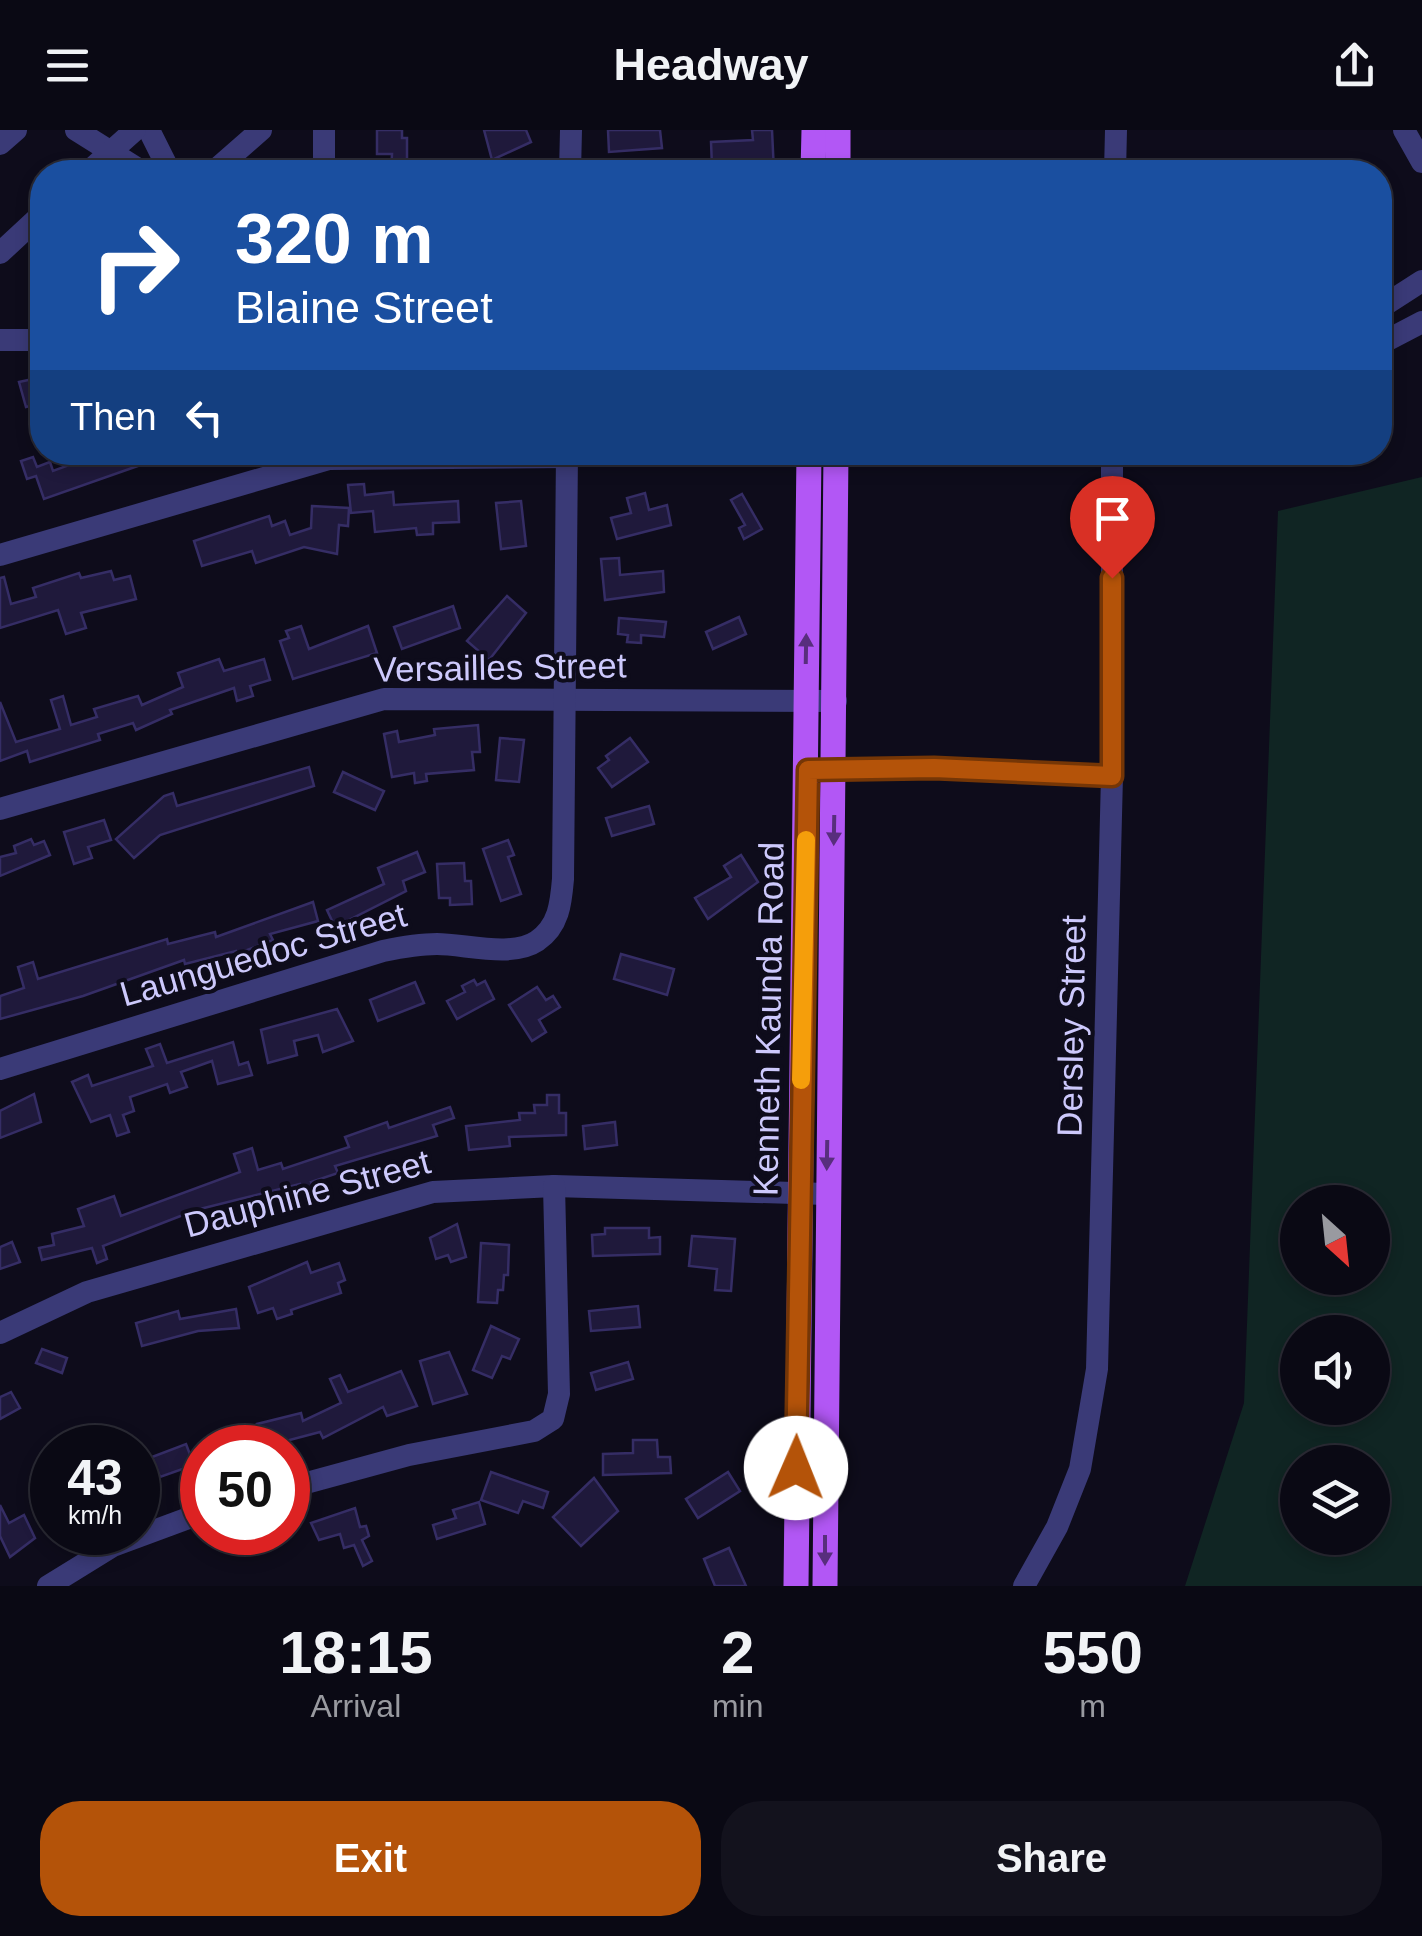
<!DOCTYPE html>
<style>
:root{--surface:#0a0914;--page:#13121d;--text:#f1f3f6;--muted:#999aa0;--line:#2a2a34;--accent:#b45309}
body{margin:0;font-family:Helvetica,sans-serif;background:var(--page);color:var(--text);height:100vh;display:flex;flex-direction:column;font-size:38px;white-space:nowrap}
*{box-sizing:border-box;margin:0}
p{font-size:32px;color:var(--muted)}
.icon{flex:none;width:55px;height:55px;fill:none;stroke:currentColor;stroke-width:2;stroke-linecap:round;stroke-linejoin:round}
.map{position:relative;height:1456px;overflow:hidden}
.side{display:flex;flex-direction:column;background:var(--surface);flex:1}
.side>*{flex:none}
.banner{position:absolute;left:30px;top:30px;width:1362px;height:305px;border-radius:40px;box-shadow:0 5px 15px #0003,0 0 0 2px var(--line);background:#1a4fa0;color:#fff;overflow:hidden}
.needle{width:65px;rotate:153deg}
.fabs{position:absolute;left:1280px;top:1055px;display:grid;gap:20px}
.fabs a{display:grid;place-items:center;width:110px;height:110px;border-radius:50%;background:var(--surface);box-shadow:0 5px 15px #0003,0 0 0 2px var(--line);font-size:50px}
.speed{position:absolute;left:30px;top:1295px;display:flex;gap:20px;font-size:50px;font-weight:700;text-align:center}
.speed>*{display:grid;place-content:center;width:130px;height:130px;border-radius:50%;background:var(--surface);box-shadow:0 5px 15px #0003,0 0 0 2px var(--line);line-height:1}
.speed small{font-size:25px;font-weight:400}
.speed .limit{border:15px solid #d22;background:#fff;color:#111}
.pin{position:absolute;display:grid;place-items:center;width:85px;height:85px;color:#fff;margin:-102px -42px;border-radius:50% 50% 50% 0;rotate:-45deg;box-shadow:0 0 10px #0007}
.pin .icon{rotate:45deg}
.me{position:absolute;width:110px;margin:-55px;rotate:1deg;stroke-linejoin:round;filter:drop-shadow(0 0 8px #0008)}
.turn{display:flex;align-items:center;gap:35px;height:210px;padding:0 40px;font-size:45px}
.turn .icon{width:130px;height:130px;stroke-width:2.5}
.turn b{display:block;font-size:70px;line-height:85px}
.then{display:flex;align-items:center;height:95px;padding:0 40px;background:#0003;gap:20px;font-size:38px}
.eta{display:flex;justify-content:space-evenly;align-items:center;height:170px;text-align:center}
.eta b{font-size:60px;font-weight:800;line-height:70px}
.primary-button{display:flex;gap:20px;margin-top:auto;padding:20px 40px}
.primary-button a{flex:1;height:115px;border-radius:40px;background:var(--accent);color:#fff;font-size:40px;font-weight:800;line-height:115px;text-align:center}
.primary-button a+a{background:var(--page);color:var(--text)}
header{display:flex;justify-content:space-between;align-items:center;height:130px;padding:0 40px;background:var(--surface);font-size:45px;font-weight:800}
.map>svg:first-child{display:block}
</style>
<header><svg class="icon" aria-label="menu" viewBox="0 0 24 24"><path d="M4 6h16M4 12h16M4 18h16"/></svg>Headway<svg class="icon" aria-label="share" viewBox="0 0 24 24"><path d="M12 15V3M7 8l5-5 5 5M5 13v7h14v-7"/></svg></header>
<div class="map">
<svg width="1422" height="1456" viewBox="0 0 1422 1456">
<rect width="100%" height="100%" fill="#0e0c1b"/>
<path fill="#102523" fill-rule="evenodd" d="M1422,347v1109h-237l59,-183 34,-892zM1298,1072h74v76h-74zM1298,1202h74v76h-74zM1298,1332h74v76h-74z"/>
<g fill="#1f193b" stroke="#352d65" stroke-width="2.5">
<path d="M377,0h25v8h5v34h-16l1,-18h-15z"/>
<path d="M484,0h42l5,12 -39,18z"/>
<path d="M608,0h52l2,18 -53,4z"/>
<path d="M752,0h20l2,42h-28l-1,-8 -33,2 -1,-24 42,-2z"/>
<path d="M42,247v26l-16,4 -7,-25z"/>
<path d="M89,322h80v3l-125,44 -8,-23 -9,3 -6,-18 12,-4 4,10 13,-5 3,9 38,-14z"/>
<path d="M364,354l1,11 28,-3 1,13 64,-4 1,21 -26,1v11l-16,1 -1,-7 -41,4 -2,-21 -22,2 -3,-28z"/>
<path d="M645,363l4,17 18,-5 4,20 -54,14 -6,-21 20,-5 -4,-15z"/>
<path d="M742,364l20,35 -18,10 -5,-11 6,-3 -14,-25z"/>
<path d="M521,371l5,45 -25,3 -5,-46z"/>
<path d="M312,376l37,2 -1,18 -9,-1 -2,29 -33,-7 -48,16 -4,-12 -50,15 -8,-25 75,-25 3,10 13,-5 5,14 21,-7z"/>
<path d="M619,428l1,17 43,-4 1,21 -59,8 -4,-41z"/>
<path d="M111,441l3,9 16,-4 6,23 -55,14 5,15 -20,6 -8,-24 -58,18v-50l4,-1 7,27 25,-7 -3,-9 46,-15 2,5z"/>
<path d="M507,466l19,17 -37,47 -22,-19z"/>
<path d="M453,476l7,22 -58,21 -8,-22z"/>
<path d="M739,487l7,17 -33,15 -7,-17z"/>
<path d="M619,488l47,4 -2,15 -23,-2v8l-14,-1 1,-7 -10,-1z"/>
<path d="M301,496l8,23 59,-23 9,27 -84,26 -13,-38 9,-3 -3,-7z"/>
<path d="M219,529l5,12 40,-12 6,21 -20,6 3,10 -16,5 -3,-13 -64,22 2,4 -36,16 -3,-7 -35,11 2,6 -70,22 -3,-11 -27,10v-59l16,40 44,-13 -9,-29 12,-4 8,29 26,-8 -3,-8 44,-13 4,9 41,-18 -5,-14z"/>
<path d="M478,595l2,27h-8l2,18 -48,4 1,7 -12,2 -1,-10 -22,4 -8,-43 13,-3 2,11 36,-7 -1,-6z"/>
<path d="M500,608l24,2 -5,42 -23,-2z"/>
<path d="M630,608l18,24 -36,25 -14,-19 11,-8 -3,-4z"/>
<path d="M309,637l5,19 -154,49 -26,23 -18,-19 48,-43 9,-3 4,13z"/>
<path d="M343,642l41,19 -9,19 -41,-18z"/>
<path d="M649,676l5,18 -42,12 -6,-18z"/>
<path d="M104,690l7,20 -23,7 4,11 -18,6 -10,-32z"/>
<path d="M31,709l3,6 10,-4 6,14 -50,21v-19l16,-4 -2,-7z"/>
<path d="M508,710l6,15 -6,2 13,37 -20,7 -18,-52z"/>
<path d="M417,722l8,20 -22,9 3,10 -71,36 -8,-17 57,-26 -6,-16z"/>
<path d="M741,725l17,27 -50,37 -13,-21 36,-21 -7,-11z"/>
<path d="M464,733l1,18h6l1,23 -22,1v-7h-11l-2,-34z"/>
<path d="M313,772l5,19 -48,13 3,6 -36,14 -1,-3 -51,13 -1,-4 -101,36 -83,23v-23l24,-8 -6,-21 15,-5 5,17 129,-40 1,5 47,-12 1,5z"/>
<path d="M621,824l53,15 -7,26 -53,-16z"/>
<path d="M474,850l3,5 8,-4 9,18 -37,20 -10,-18 18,-9 -3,-6z"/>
<path d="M415,852l9,21 -46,18 -8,-21z"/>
<path d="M537,857l9,13 7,-4 7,11 -21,13 7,12 -14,9 -23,-36z"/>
<path d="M337,879l16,32 -30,11 -5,-17 -24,6 3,14 -29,8 -7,-33z"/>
<path d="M233,912l6,23 9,-3 4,13 -34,9 -6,-23 -31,11 6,15 -17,6 -3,-9 -37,13 4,14 -11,4 6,17 -12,4 -7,-21 -19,7 -19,-40 16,-7 4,11 61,-20 -7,-17 14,-5 7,19z"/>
<path d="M34,964l7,28 -41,16v-27z"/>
<path d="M547,965h12v18h7v22l-57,2 1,9 -41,4 -3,-24 54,-6 -1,-7h16l-1,-8h13z"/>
<path d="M450,977l4,11 -21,7 4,11 -102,30 3,7 -27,9 2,6 -10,3 -3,-7 -104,26 -93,36 4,13 -10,4 -5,-15 -50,12 -3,-12 15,-3 -2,-11 32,-8 -6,-17 36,-13 7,20 119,-44 -6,-18 18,-6 6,22 23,-7 2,6 66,-22 -4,-10 42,-15 2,6z"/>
<path d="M615,992l2,23 -32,4 -2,-23z"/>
<path d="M457,1094l9,33 -15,5 -3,-7 -12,4 -6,-21z"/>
<path d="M605,1098h44v10l11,-1v17l-67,2 -1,-21 13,-1z"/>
<path d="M692,1106l43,3 -4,52 -16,-1 2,-21 -28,-3z"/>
<path d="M12,1112l8,20 -20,7v-22z"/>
<path d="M481,1113l28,2 -1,30h-4l-1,15h-5l-1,13 -19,-1z"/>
<path d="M307,1132l4,11 28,-10 6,17 -7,3 3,10 -50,17 1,4 -15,5 -4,-11 -15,5 -9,-26z"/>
<path d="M638,1176l2,21 -49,4 -2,-20z"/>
<path d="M236,1179l3,19 -41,3 -56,15 -6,-23 42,-12 2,8z"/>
<path d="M491,1196l28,13 -9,20 -8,-3 -10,22 -19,-8z"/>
<path d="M42,1219l25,9 -5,15 -26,-10z"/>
<path d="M449,1222l18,42 -34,10 -13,-43z"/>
<path d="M628,1232l5,17 -37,11 -5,-17z"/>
<path d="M401,1241l16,35 -30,10 -4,-9 -60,31 -3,-6 -57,15 -6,-23 44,-11 2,8 38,-18 -11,-24 10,-4 8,17z"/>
<path d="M11,1262l9,16 -20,11v-22z"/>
<path d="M633,1310h24l1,17h12l1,16 -68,2v-21l30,-1z"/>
<path d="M186,1314l8,21 -34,12 -8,-20z"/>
<path d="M491,1342l57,20 -5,16 -20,-7 -5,12 -37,-13z"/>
<path d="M728,1342l12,19 -42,27 -12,-19z"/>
<path d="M594,1348l24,33 -37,35 -28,-29z"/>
<path d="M479,1372l6,22 -48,15 -4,-14 23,-7 -3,-8z"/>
<path d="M0,1375l9,18 15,-8 11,23 -25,19 -10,-21z"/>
<path d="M355,1378l5,19 6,-1 3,10 -7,4 10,21 -9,5 -9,-21 -10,3 -4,-14 -21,6 -8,-17z"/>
<path d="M729,1418l17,38h-31l-11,-27z"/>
</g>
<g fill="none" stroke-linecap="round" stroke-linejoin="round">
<g stroke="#3a3a77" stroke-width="22">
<path d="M76,0l67,42"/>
<path d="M149,0l21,42"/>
<path d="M324,0v42"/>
<path d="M1404,0l18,32"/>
<path d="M0,14l16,-14"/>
<path d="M88,42l47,-42"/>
<path d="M213,42l48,-42"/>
<path d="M570,42l1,-42"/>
<path d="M1115,42l1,-42"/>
<path d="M0,123l42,-39"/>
<path d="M1380,178l42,-27"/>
<path d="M0,210h42"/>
<path d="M1380,214l42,-22"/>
<path d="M0,425l329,-96 238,-2"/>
<path d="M816,640l118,-2 178,8"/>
<path d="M0,679l384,-110 452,2"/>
<path d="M0,939l383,-118c19,-4 35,-7 54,-7 28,0 75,14 100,-3 22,-15 24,-38 26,-62l4,-427"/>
<path d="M0,1203l87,-41 346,-100 121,-6 272,8"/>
<path d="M288,1358l121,-33 125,-24 19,-12 6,-25 -5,-208"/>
<path d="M48,1456l65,-40 89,-33"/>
<path d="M1024,1456l33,-59 23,-58 17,-100 15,-593v-324"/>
</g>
<g stroke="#b257f5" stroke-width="25">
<path d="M813,42l1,-42"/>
<path d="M838,42v-42"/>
<path d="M796,1456l13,-1134"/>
<path d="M825,1456l11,-1134"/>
</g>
</g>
<defs><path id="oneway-solid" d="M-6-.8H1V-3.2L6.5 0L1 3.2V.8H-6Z" transform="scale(2.5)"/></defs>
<g fill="#582e7d">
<use href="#oneway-solid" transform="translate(806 519) rotate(-89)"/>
<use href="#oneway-solid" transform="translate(834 700) rotate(91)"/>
<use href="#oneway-solid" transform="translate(827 1025) rotate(91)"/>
<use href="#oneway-solid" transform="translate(825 1420) rotate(90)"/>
</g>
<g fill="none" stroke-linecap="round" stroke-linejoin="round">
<g stroke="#753606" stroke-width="25">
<path id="route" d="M796,1338l12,-698 126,-2 178,8v-198"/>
</g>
<use href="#route" stroke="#b45309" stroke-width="18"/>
<path stroke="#f59e0b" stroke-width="18" d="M801,950l5,-240"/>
</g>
<g text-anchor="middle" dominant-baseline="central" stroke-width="8" stroke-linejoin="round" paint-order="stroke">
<g font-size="35" fill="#cdc9fc" stroke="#0e0c1b">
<text transform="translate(500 537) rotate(-1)">Versailles Street</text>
<text transform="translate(263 824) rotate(-16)">Launguedoc Street</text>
<text transform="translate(768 889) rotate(-89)">Kenneth Kaunda Road</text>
<text transform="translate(1071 896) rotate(-89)">Dersley Street</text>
<text transform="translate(307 1063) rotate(-15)">Dauphine Street</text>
</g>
</g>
</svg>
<div class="fabs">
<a><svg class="needle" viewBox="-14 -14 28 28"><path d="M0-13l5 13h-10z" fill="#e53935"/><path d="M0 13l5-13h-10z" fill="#999aa0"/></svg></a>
<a><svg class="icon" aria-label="sound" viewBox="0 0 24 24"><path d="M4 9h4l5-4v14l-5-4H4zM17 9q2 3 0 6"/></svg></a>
<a><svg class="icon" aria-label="layers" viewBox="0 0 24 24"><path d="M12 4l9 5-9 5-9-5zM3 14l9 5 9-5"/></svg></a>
</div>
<div class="speed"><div>43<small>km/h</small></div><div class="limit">50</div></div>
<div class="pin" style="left:1112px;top:448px;background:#d93025"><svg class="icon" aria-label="arrive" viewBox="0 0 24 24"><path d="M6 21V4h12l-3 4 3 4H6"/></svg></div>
<svg class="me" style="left:796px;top:1338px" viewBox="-20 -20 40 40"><circle r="19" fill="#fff"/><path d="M0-13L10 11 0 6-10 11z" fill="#b45309"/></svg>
<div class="banner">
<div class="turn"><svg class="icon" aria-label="right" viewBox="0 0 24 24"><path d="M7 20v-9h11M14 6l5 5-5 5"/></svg><div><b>320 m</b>Blaine Street</div></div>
<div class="then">Then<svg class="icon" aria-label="left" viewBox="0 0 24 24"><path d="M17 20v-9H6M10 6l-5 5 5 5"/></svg></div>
</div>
</div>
<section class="side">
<div class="eta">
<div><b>18:15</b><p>Arrival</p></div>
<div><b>2</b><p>min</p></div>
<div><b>550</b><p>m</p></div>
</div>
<div class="primary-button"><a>Exit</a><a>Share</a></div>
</section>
